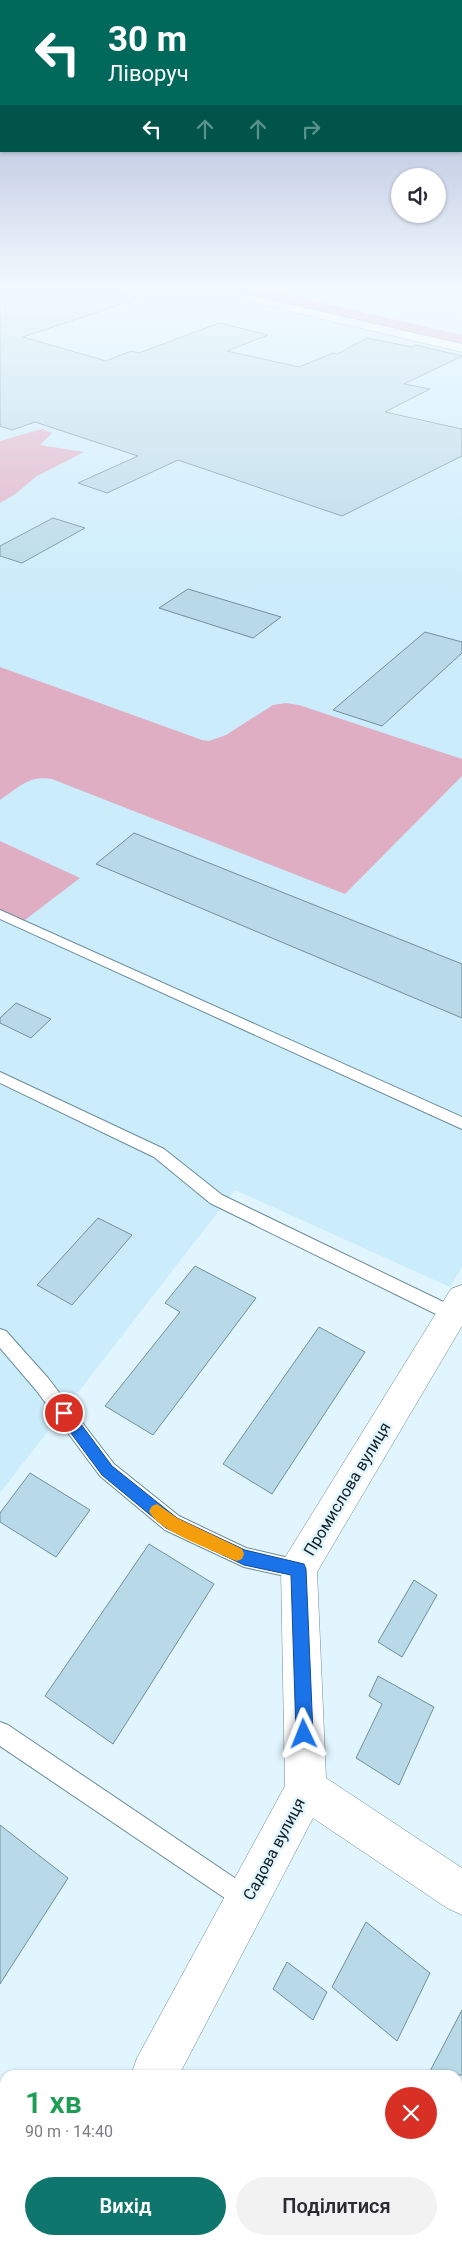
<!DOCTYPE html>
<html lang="uk">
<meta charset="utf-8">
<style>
:root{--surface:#fff;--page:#f2f2f3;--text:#2b2b33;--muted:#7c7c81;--accent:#0f766e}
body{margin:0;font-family:Roboto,sans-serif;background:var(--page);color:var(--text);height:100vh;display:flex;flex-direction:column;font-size:19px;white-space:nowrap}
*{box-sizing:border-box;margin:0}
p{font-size:16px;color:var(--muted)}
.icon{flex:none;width:28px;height:28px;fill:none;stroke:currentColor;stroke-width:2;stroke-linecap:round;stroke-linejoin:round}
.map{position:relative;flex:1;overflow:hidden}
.panel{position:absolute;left:0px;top:2070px;width:462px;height:175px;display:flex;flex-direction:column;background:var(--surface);border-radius:15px 15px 0 0;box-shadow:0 1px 4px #0004}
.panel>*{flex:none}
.guide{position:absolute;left:0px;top:0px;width:462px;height:152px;box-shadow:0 1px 4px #0004;background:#00695c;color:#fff;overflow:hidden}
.tools{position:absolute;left:391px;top:168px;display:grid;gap:10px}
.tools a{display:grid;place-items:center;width:55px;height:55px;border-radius:50%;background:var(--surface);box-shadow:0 1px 4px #0004;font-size:25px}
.pin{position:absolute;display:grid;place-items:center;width:42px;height:42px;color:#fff;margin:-21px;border:2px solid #fff;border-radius:50%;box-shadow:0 1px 5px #0007}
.me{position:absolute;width:55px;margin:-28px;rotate:358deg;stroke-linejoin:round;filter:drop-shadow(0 0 4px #0008)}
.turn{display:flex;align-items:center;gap:18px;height:105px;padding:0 25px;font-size:22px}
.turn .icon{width:65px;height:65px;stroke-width:2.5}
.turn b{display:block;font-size:35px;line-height:42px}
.lanes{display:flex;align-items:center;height:48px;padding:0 25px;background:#0003;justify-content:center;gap:25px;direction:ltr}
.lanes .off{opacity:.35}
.round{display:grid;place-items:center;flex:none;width:52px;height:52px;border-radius:26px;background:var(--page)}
.summary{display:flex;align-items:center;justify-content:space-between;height:85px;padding:0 25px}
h1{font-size:30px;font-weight:600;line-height:38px;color:#1e9e55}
.button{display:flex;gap:10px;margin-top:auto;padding:10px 25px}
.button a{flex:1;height:58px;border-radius:30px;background:var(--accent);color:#fff;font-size:20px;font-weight:600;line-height:58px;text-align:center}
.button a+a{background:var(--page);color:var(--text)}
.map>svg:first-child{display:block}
</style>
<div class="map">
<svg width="462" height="2245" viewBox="0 0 462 2245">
<rect width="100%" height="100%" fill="#e1f5fe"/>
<path fill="#cbecfb" d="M0,285h195l267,63v919l-12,20 -215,-97 -235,303z"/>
<g fill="#dfaec3">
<path d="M192,285h52l218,50v13z"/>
<path d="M42,429l10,4 -12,12 44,7 -47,24 -23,19 -14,8v-62z"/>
<path d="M0,667l202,73 7,1 17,-6 47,-30 13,-2 13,2 163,54v17l-117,118 -293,-115c-23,-4 -33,8 -52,21z"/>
<path d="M0,841l80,37 -59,45 -21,-9z"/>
</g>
<g fill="#b8d9e7" stroke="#718f9d">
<path d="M0,285h89l51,13 -117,39 83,24 25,-10 8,2 80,-30 49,12 -41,16 72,16 34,-14 4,1 30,-16 45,9 4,-2 46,11 -58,28 26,5 -45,23 77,17v27l-120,60 -164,-56 -71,33 -29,-10 60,-27 -103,-34 -23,8 -12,-4z"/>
<path d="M53,518l32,10 -63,35 -22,-7v-10z"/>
<path d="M188,589l93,28 -28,21 -94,-30z"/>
<path d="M425,632l37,10v11l-80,73 -49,-16z"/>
<path d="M134,833l328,131v54l-366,-154z"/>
<path d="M16,1003l35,16 -20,19 -31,-15v-5z"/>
<path d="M98,1218l34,17 -60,70 -35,-20z"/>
<path d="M195,1266l61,32 -103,137 -48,-29 75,-94 -15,-9z"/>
<path d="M319,1327l46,25 -93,142 -49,-30z"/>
<path d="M30,1473l60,37 -34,47 -56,-35v-9z"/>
<path d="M149,1544l65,40 -101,160 -68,-48z"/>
<path d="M414,1580l23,15 -35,62 -24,-15z"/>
<path d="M378,1676l56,31 -35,78 -43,-27 26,-54 -13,-8z"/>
<path d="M0,1825l68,53 -68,106z"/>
<path d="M366,1922l64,51 -33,68 -65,-54z"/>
<path d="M287,1962l40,30 -14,28 -40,-31z"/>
<path d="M462,2010v65h-34z"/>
</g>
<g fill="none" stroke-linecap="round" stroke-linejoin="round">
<g stroke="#6c8b98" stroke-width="2">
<g id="lane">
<path d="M0,910l462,207v12l-462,-210z"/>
<path d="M0,1072l164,77 58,46 236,114 3,5 -3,5 -6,2 -6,-2 -236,-116 -56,-46 -154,-74z"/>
<path d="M0,1329l6,2 42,47 66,86 65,52 67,32 60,14 3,7 -3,7 -7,3 -55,-12 -79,-37 -65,-54 -64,-86 -36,-42z"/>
<path d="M0,1722l8,3 246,166 4,8 -4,8 -8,4 -8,-4 -238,-161z"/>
</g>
</g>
<g stroke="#6c8b98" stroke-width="1">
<g id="street">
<path d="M187,285h19l256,59v8l-270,-64z"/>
<path d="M462,1285v41l-145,246 9,206 136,90v47l-15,-7 -134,-90 -134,257h-48l6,-17 148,-272 -4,-217 5,-13 165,-267z"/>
<path d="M41,2240h51l-2,5h-51z"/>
</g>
</g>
<use href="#lane" fill="#fff" fill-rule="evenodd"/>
<use href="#street" fill="#fff" fill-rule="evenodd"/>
</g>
<linearGradient id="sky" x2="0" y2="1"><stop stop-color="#97a1ca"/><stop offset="0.48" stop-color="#f2faff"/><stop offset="1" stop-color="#f2faff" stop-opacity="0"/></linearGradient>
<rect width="462" height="599" fill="url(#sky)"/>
<path fill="#1a73e8" stroke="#114b97" d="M64,1406l5,2 43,58 65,52 68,32 59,14 2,5 7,165 -3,6 -6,2 -6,-2 -2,-6 -5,-159 -47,-10 -78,-37 -64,-53 -43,-58 -2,-4 2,-5z"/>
<path fill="#f59e0b" d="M157,1504l20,14 65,31 2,5 -2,5 -5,2 -6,-2c-20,-10 -73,-28 -82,-48l3,-5z"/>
<g text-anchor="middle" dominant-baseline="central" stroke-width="5" stroke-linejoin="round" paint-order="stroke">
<g font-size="16" fill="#111d22" stroke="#e1f5fe">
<text transform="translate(347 1489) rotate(-59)">Промислова вулиця</text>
<text transform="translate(274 1849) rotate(-62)">Садова вулиця</text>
</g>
</g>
</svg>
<div class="tools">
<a><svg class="icon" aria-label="sound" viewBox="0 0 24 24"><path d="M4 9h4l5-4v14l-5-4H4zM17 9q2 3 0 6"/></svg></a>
</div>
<div class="pin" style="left:64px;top:1413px;background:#d93025"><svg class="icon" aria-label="arrive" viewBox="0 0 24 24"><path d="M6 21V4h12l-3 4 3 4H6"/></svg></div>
<svg class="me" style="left:304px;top:1734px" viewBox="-20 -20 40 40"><path d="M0-17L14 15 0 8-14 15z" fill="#1a73e8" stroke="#fff" stroke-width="4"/></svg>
<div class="guide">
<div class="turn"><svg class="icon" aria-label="left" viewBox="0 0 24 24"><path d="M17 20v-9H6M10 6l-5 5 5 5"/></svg><div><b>30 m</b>Ліворуч</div></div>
<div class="lanes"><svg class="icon" aria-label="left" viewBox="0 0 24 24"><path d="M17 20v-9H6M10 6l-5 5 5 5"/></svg><svg class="icon off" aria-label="ahead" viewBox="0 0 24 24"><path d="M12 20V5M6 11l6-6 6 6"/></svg><svg class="icon off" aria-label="ahead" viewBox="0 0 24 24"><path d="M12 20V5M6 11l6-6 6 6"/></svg><svg class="icon off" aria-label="right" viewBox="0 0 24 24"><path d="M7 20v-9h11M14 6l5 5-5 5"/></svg></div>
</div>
<section class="panel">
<div class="summary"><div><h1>1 хв</h1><p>90 m · 14:40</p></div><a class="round" style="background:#d93025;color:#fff"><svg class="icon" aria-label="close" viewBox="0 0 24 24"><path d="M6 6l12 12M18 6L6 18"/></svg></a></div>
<div class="button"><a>Вихід</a><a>Поділитися</a></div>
</section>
</div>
